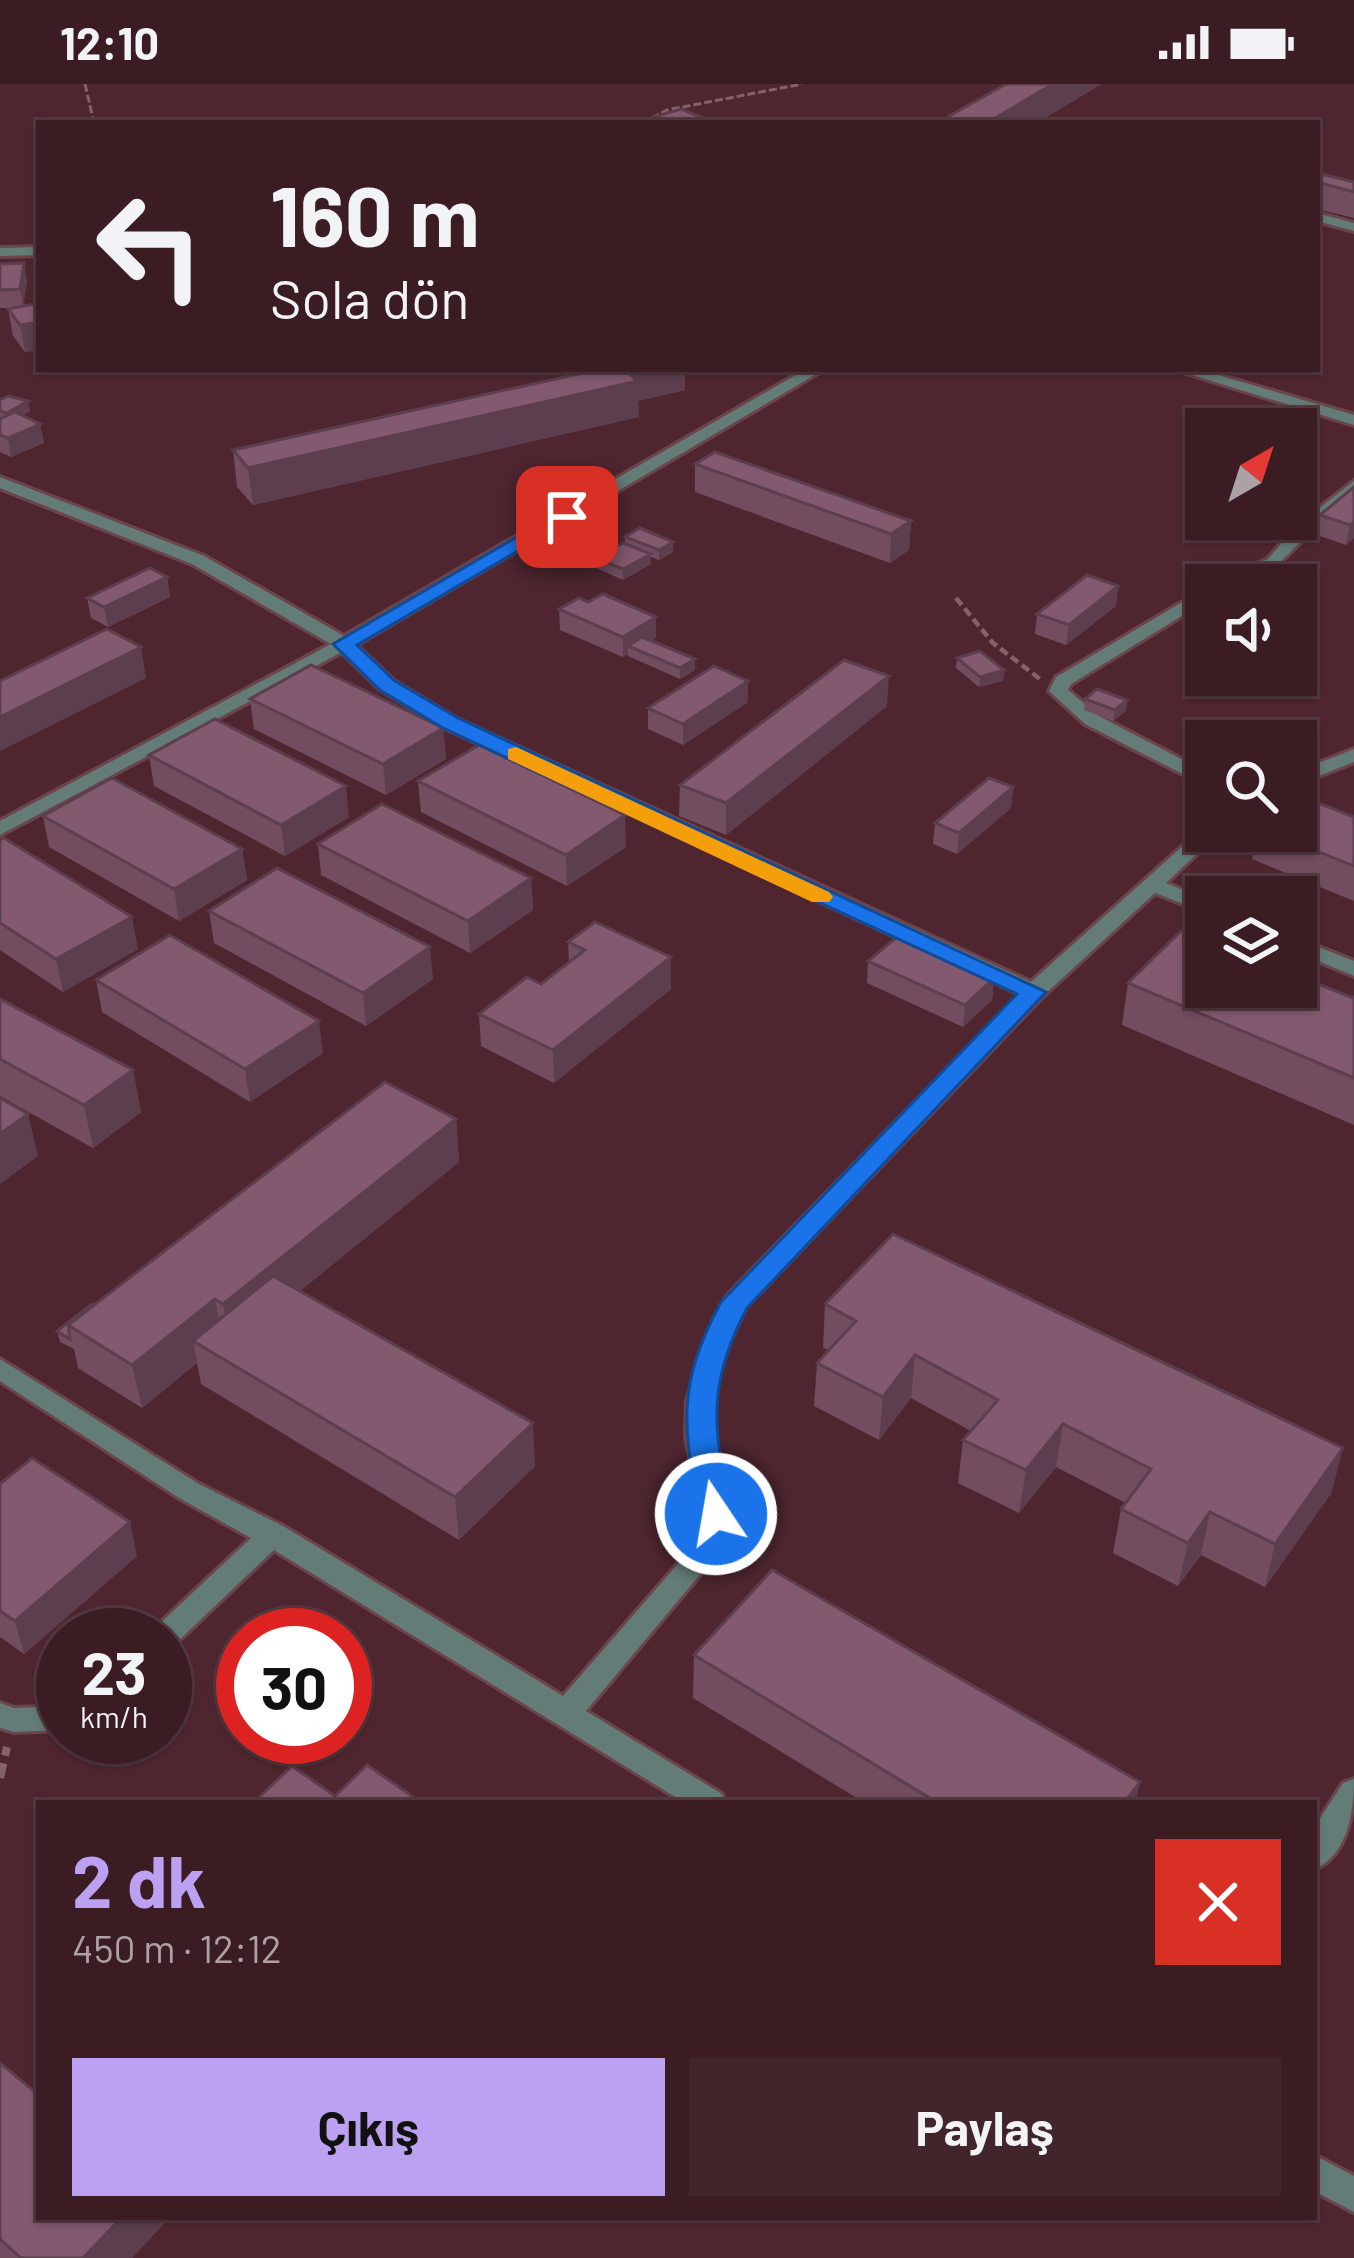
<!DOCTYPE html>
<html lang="tr">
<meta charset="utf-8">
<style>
:root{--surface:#3b1c23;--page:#42252b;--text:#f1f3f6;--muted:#aca1a6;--line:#543a41;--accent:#bca0f2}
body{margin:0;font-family:Barlow,sans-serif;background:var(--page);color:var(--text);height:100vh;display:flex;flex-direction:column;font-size:45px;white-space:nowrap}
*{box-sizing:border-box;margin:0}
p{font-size:39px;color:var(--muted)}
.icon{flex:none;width:66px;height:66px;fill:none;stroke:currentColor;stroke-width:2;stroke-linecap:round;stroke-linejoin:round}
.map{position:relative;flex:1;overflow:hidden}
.sheet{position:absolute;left:36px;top:1716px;width:1281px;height:420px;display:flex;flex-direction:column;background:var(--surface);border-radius:0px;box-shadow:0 3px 9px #0004,0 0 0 3px var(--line)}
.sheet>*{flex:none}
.hud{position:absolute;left:36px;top:36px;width:1284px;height:252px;border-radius:0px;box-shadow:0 3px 9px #0004,0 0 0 3px var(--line);background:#3b1c23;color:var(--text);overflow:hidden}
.needle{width:78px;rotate:39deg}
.controls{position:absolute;left:1185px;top:324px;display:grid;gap:24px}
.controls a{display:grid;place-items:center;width:132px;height:132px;border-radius:0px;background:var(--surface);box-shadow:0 3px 9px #0004,0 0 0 3px var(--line);font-size:60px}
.speed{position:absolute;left:36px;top:1524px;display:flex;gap:24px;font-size:60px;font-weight:700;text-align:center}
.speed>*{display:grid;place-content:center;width:156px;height:156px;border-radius:50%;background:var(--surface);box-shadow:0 3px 9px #0004,0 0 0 3px var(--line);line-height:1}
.speed small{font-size:30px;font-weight:400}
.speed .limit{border:18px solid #d22;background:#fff;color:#111}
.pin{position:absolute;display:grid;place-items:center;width:102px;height:102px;color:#fff;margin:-51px;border-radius:24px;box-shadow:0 6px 18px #0006}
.me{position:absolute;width:132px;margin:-66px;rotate:348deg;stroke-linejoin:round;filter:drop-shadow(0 0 9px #0008)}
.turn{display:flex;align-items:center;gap:42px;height:252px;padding:0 36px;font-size:54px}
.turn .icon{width:156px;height:156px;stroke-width:2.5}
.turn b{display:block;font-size:84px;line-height:102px}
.round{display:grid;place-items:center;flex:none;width:126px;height:126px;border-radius:0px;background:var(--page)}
.headline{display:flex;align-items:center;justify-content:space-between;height:204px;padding:0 36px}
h1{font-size:72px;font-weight:700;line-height:90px;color:var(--accent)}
.primary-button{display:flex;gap:24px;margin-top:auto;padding:24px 36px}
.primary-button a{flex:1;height:138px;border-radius:0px;background:var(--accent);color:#111;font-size:48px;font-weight:700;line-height:138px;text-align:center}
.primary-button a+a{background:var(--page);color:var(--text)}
.status{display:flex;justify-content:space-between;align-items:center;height:84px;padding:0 60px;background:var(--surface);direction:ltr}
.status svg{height:33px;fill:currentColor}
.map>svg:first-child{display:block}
</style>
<div class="status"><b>12:10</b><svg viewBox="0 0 49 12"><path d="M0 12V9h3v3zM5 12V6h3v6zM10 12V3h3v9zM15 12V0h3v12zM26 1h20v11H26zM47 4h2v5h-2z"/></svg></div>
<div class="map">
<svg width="1354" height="2174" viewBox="0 0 1354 2174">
<rect width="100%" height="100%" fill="#4f262f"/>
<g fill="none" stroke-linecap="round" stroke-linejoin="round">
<g stroke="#6b444c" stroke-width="6">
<g id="street">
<path d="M1317,129l37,10v8l-37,-10z"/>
<path d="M39,163v8l-39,1v-8z"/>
<path d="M806,285h19l-469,276 38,36 63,38 574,263 173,-155 2,4h15l-55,52 40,16v14l-51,-20 -113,104 -296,310c-21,42 -40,89 -32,137 5,36 18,66 9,103l-137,164 136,83 4,9h-41l-411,-253 -99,94 -10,4v-13h-14l4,-7 96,-90 -72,-40 -179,-117v-22l199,125 84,42 280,170 133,-153 3,-38 -13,-68 1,-35 14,-52 26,-54 293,-302 -577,-267 -63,-38 -38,-37 -342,183v-14l331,-177 -139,-80 -192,-76v-11l204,79 140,80z"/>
<path d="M1173,285h25l156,46v10z"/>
<path d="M1354,397v14c-15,12 -30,24 -44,38 -36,33 -42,52 -98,52l56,-26 27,-32z"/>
<path d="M1206,504v13l-135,83 -3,6 31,26 107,56v14l-121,-62 -36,-33 7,-14z"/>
<path d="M1354,665v13l-58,23v-13z"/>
<path d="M1296,854l58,23v15l-58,-24z"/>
<path d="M0,1619l14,5 49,-2v24l-49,2 -14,-4z"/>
<path d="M1354,1695c0,31 -6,77 -40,90v-41l29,-45z"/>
<path d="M1314,2071l40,21v36l-40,-21z"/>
</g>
</g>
<g stroke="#856168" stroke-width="3" stroke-dasharray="8 3" stroke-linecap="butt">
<path d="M85,0l9,39"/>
<path d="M642,39l25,-13 135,-26"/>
</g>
<path stroke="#856168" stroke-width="4.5" stroke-dasharray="9 4.5" stroke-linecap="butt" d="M956,514l37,45 47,36"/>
<path stroke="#856168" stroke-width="8" stroke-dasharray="15 8" stroke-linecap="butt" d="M0,1694l7,-31"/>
<use href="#street" fill="#647c78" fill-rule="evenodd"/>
</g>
<g fill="#714d5f">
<path d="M1317,89l37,9v36l-37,-9z"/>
<path d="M0,180l27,16 -4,26 16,-3v47l-14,2 -12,-16 -5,-27 9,-1h-17z"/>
<path d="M595,285h90v21l-47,11 1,16 -386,88 -16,-18 -4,-37 363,-80z"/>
<path d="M0,316l30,11 -8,5 18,8 4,19 -33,14 -11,-5z"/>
<path d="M695,380l216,57 -2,29 -19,13 -195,-71z"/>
<path d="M1354,403v51l-8,7 -29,-10 3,-20z"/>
<path d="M625,453l48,15 -14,8 -8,-3v7l-28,16 -27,-12v-10l29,-15z"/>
<path d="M167,493l3,20 -62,30 -17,-9 -4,-20z"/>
<path d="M1118,502l-2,20 -50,39 -31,-11 2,-20z"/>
<path d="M588,518l68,15v20l-5,4 44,29 -15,9 -52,-23v-2l-5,3 -63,-27 -1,-21z"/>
<path d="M957,574l47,12 -1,11 -24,6 -23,-19z"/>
<path d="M748,597v21l-65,43 -35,-16v-21z"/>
<path d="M250,615l193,29 3,31 -60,36 -132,-66z"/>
<path d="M1085,615l42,1 -1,11 -13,10 -29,-11z"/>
<path d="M887,622l-161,129 -47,-19 1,-31z"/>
<path d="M149,671l200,62 -64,39 -131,-70z"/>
<path d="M418,697l208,66 -59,39 -146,-74z"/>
<path d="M1013,703l-2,21 -54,46 -24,-10 2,-21z"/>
<path d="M43,732l199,33 5,31 -68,41 -130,-74z"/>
<path d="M1354,733v84l-102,-42 6,-28h38z"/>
<path d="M0,756l138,109 -75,43 -63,-42z"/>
<path d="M318,760l213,34 2,32 -63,43 -149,-78z"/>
<path d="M209,827l224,68 -67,47 -152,-83z"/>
<path d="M568,858l103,47 -117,94 -73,-37 -2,-32 62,-30 28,-22z"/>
<path d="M868,877l126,17 -2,22 -29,27 -96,-44z"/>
<path d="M96,896l227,73 -73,49 -148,-90z"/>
<path d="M1128,899l226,13v129l-232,-100z"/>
<path d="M0,915l133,71 8,42 -48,36 -93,-52z"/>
<path d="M456,1035l3,43 -159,129 235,175 -76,74 -258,-156 -4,-21 -55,45 -64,-40 -4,-19 -14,-7 -3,-11 37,-26z"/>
<path d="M825,1220l507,188 -67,95 -64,-32 -23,31 -65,-33 8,-44 5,-6 -70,-36 -37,46 -61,-30 5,-43 8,-9 -60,-33 -32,42 -65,-34 3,-43 12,-13 -6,-2z"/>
<path d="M0,1400l137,72 -113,98 -24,-17z"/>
<path d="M694,1571l446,127 -5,21h-270l-172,-105z"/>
<path d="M0,1979l170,154 -38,41h-132z"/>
</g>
<g fill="#5c3e4e">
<path d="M1053,0h49l-65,39h-50z"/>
<path d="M24,179l3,17 -4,27 -3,-18z"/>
<path d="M39,238v28l-14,2 -5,-27z"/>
<path d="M634,285h51v21l-47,11 1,16 -386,88 -5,-37 386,-86z"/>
<path d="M28,317l2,10 -21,12 -2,-10z"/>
<path d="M40,340l4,19 -33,14 -3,-19z"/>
<path d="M911,437l-2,29 -19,13 1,-29z"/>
<path d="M1354,438v16l-8,7 4,-20z"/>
<path d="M673,458v10l-14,8v-10z"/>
<path d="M651,470v10l-28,16v-11z"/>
<path d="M167,493l3,20 -62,30 -4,-20z"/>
<path d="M1118,502l-2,20 -50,39 3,-20z"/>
<path d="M656,533v20l-20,12 -8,-3v8l-5,3v-20z"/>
<path d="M141,563l5,31 -146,73v-34z"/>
<path d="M695,575v11l-15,9v-11z"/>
<path d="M1004,586l-1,11 -24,6 1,-10z"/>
<path d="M889,592l-2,30 -161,129v-32z"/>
<path d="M748,597v21l-65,43v-21z"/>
<path d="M1127,616l-1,11 -13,10 2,-11z"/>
<path d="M443,644l3,31 -60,36 -3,-31z"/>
<path d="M346,702l3,31 -64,39 -4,-31z"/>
<path d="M1013,703l-2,21 -54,46 2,-21z"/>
<path d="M625,731l1,32 -59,39 -1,-31z"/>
<path d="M242,765l5,31 -68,41 -5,-32z"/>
<path d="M531,794l2,32 -63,43 -2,-32z"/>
<path d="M132,833l6,32 -75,43 -7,-33z"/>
<path d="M430,863l3,32 -67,47 -3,-33z"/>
<path d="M671,873v32l-117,94 -1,-33z"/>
<path d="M994,894l-2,22 -29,27 2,-22z"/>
<path d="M319,937l4,32 -73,49 -5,-33z"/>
<path d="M133,986l8,42 -48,36 -9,-43z"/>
<path d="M28,1030l10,42 -38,28v-50z"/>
<path d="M456,1035l3,43 -228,185 -8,-43z"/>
<path d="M215,1215l8,43 -30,-1 4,22 -55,45 -10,-43z"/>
<path d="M915,1271l-4,43 -32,42 4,-43z"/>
<path d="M533,1339l2,43 -76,74 -4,-43z"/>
<path d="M1063,1340l-7,43 -37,46 7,-43z"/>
<path d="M1343,1364l-11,44 -67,95 10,-43z"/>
<path d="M1210,1428l-9,43 -23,31 10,-43z"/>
<path d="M130,1438l7,34 -113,98 -9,-33z"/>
<path d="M1140,1698l-5,21 -8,-4z"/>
<path d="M122,2133h48l-38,41h-49z"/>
</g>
<g fill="#83596f" stroke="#5c3e4e" stroke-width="3">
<path d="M1006,0h47l-66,39h-50z"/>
<path d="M681,25l34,14h-64l-7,-3z"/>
<path d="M1317,89l37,9v10l-37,-10z"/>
<path d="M24,179l-4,26 -20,1v-26z"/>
<path d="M39,219v19l-19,3 -12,-16z"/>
<path d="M601,285h23l14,12 -390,87 -15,-18z"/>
<path d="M8,312l20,5 -21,12 -7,-2v-11z"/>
<path d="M15,328l25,12 -32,14 -8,-3v-16z"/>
<path d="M715,368l196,69 -20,13 -196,-70z"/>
<path d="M1354,403v35l-4,3 -30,-10z"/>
<path d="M640,444l33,14 -14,8 -34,-13z"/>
<path d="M623,459l28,11 -28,15 -27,-11z"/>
<path d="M150,484l17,9 -63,30 -17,-9z"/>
<path d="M1087,491l31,11 -49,39 -32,-11z"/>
<path d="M603,510l53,23 -33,20 -64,-28 20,-11 9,4z"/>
<path d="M107,545l34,18 -141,70v-36z"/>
<path d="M642,553l53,22 -15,9 -52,-22z"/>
<path d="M980,567l24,19 -24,7 -23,-19z"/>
<path d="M844,576l45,16 -163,127 -46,-18z"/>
<path d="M311,581l132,63 -60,36 -133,-65z"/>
<path d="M714,582l34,15 -65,43 -35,-16z"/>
<path d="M1097,605l30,11 -12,10 -30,-11z"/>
<path d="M215,635l131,67 -65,39 -132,-70z"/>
<path d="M479,661l146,70 -59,40 -148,-74z"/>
<path d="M112,694l130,71 -68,40 -131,-73z"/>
<path d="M989,694l24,9 -54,46 -24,-10z"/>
<path d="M1296,710l58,23v49l-88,-35h30z"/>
<path d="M382,720l149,74 -63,43 -150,-77z"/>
<path d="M4,754l128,79 -76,42 -56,-36v-83z"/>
<path d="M277,784l153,79 -67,46 -154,-82z"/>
<path d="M595,838l76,35 -118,93 -74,-36 48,-37 14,7 44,-34 -17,-8z"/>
<path d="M1181,847l25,10v46h90v-12l57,23 1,-2v82l-226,-95z"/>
<path d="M170,851l149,86 -74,48 -149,-89z"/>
<path d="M898,852l96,42 -29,27 -97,-44z"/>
<path d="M0,915l133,71 -49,35 -84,-46z"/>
<path d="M385,998l71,37 -233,185 -8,-5 -83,66 -64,-40z"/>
<path d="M0,1014l28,16 -28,20z"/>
<path d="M893,1150l450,214 -68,96 -65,-32 -22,31 -67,-34 30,-40 -88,-45 -37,46 -63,-30 35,-40 -83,-45 -32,42 -66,-34 39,-42 -31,-17z"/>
<path d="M273,1192l260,147 -78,74 -262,-156z"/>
<path d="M92,1220l2,1 -26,20 2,14 -13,-8z"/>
<path d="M32,1374l98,64 -115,99 -15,-10v-127z"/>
<path d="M772,1486l368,212 -13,17 8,4h-197l-244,-148z"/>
<path d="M367,1681l55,38h-169l39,-37 43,30z"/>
<path d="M0,1979l39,32v122h83l-39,41h-62l-21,-19z"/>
</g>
<path fill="#1a73e8" stroke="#114b97" stroke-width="3" d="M560,428l16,5 -219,128 38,36 63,37 588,274 -299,316c-41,79 -34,122 -15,206l-5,8h-22l-5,-8c-18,-89 -23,-130 21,-212l296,-308 -574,-266 -63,-38 -47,-46z"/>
<path fill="#f59e0b" d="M516,663l313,145 4,5 -4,5h-17l-304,-143v-10z"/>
</svg>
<div class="controls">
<a><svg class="needle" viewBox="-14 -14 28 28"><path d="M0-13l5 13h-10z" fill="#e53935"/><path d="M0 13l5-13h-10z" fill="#aca1a6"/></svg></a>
<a><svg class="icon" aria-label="sound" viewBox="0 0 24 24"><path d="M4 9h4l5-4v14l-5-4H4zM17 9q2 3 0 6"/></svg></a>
<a><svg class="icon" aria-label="search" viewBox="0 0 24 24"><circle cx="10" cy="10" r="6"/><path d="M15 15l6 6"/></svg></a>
<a><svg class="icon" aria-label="layers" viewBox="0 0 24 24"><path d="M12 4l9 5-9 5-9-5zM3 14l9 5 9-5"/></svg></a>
</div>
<div class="speed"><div>23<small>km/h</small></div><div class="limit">30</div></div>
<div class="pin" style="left:567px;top:433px;background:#d93025"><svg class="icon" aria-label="arrive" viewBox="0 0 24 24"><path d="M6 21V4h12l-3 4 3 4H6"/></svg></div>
<svg class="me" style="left:716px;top:1430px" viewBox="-20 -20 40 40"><circle r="17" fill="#1a73e8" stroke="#fff" stroke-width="3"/><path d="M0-11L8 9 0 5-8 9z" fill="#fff"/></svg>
<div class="hud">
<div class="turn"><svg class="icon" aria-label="left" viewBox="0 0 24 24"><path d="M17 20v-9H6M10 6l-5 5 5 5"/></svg><div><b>160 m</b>Sola dön</div></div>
</div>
<section class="sheet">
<div class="headline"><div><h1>2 dk</h1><p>450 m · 12:12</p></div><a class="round" style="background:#d93025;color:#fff"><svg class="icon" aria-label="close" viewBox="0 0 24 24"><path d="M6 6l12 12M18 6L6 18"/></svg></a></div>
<div class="primary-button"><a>Çıkış</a><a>Paylaş</a></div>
</section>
</div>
